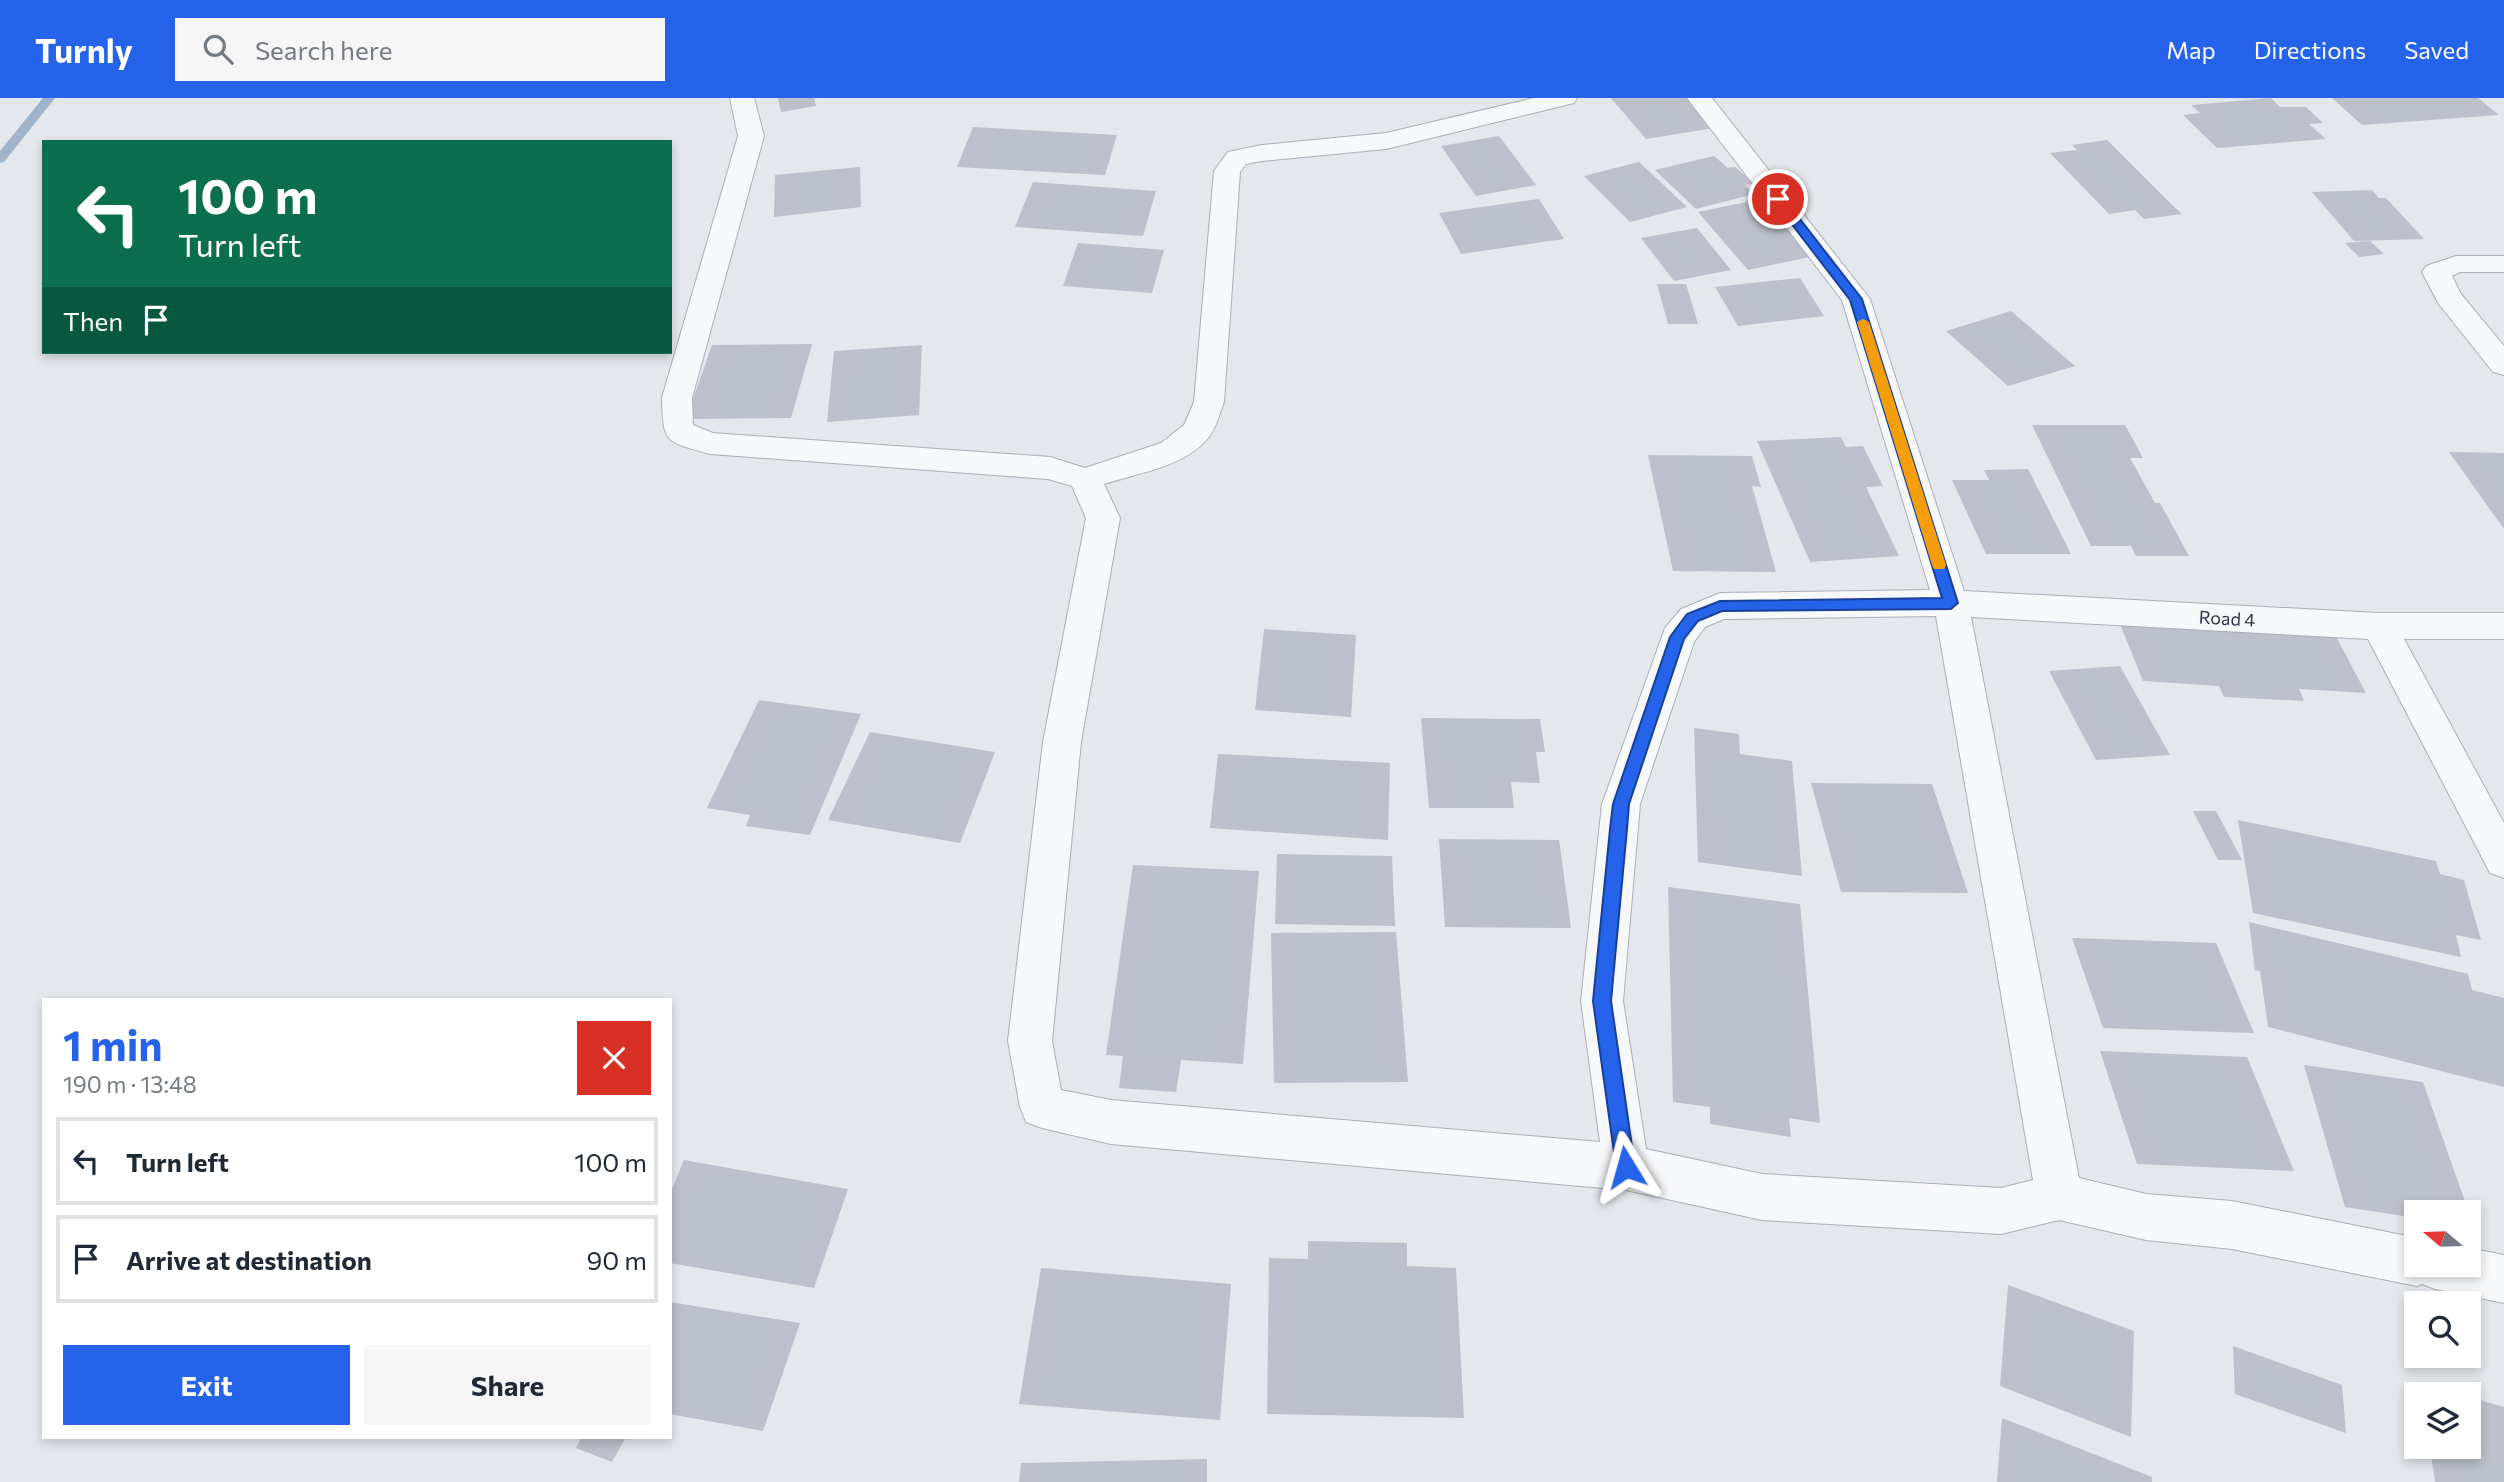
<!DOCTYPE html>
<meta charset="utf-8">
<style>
:root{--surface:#fff;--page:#f6f6f7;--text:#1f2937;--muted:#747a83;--line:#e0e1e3;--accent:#2563eb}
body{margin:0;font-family:Commissioner,sans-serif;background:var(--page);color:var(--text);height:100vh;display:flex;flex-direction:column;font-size:26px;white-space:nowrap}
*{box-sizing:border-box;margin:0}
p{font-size:23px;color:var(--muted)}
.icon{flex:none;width:38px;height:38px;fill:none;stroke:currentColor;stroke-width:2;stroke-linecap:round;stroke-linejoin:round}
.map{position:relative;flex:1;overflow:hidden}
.drawer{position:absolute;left:42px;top:900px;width:630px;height:441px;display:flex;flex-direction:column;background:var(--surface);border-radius:0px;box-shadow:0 4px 10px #0003}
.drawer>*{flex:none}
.banner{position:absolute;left:42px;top:42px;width:630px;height:214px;border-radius:0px;box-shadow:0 4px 10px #0003;background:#0b6e4f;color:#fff;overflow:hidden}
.needle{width:46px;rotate:289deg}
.controls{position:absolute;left:2404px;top:1102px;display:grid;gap:14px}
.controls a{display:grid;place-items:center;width:77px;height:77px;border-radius:0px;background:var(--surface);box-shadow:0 4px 10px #0003;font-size:35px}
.pin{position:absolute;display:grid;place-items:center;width:60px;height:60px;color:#fff;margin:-30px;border:4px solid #fff;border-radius:50%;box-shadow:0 2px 7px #0007}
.me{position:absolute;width:77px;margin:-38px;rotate:352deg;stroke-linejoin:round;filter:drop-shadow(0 0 5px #0008)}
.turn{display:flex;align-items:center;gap:24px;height:147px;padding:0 21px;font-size:32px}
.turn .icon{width:91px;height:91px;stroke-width:2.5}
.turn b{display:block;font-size:49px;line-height:60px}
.then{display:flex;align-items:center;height:66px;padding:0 21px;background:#0003;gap:14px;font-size:26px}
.round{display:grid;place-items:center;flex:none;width:74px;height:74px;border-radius:0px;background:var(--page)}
.headline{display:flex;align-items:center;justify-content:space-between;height:119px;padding:0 21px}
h1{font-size:42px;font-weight:700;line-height:52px;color:var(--accent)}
.action{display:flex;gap:14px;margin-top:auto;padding:14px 21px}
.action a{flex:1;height:80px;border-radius:0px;background:var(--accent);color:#fff;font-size:28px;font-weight:700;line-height:80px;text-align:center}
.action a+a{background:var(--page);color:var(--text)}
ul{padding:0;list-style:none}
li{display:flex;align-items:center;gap:21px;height:88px;margin:0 14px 10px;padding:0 7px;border:4px solid var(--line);border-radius:0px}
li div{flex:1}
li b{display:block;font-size:26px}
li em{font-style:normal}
header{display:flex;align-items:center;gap:42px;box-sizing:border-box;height:98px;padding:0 35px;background:var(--accent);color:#fff}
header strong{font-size:33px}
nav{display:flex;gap:38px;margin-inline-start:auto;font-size:24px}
.search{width:490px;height:63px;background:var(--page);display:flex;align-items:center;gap:18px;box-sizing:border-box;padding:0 24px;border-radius:0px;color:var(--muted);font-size:26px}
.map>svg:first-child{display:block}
</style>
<header>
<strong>Turnly</strong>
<div class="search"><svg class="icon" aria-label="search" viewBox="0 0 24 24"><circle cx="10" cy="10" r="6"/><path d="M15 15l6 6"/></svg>Search here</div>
<nav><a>Map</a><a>Directions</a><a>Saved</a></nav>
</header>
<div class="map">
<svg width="2504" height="1384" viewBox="0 0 2504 1384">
<rect width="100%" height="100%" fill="#e4e7ec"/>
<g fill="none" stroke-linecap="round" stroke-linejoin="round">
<path fill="#9fb4cc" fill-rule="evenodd" d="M43,0h12l-51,64 -4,1v-12z"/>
</g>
<g fill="#bbc0ca">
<path d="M778,0h36l2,8 -35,6z"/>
<path d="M1611,0h76l27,30 -68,11z"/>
<path d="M2271,0l9,9h26l17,16 -14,1 17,15 -109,9 -34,-33 17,-2 -9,-8z"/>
<path d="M2332,0h146l21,17 -137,10z"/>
<path d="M973,29l144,8 -12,40 -148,-8z"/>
<path d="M1499,38l37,49 -60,11 -35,-50z"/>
<path d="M2107,42l65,65 10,9 -38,5 -9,-9 -26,4 -59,-61 27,-3 -5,-5z"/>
<path d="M1714,58l14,12 7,-1 19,16 -9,2 9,9 -58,15 -41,-39z"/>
<path d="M1639,64l48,45 -57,15 -46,-46z"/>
<path d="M860,69l1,40 -87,10 1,-42z"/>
<path d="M1033,84l123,9 -13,45 -128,-9z"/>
<path d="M2372,92l7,8h7l38,41 -70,2 -42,-49z"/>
<path d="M1539,101l25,40 -103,15 -22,-41z"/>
<path d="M1761,101l53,57 -66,14 -50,-58z"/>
<path d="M1697,130l34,42 -57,11 -33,-43z"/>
<path d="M2370,143l14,13 -25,3 -14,-14z"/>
<path d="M1078,145l86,7 -12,43 -89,-7z"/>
<path d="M1800,180l24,38 -86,10 -23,-39z"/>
<path d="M1657,186h29l12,40h-30z"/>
<path d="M2011,213l64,55 -67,20 -62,-55z"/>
<path d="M812,246l-21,74 -105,1 26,-74z"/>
<path d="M922,247l-3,70 -92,7 7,-71z"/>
<path d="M2032,327h93l18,33h-13l25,45h5l29,53h-53l-5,-10h-40z"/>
<path d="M1841,339l5,10 17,-1 20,40 -17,1 33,69 -89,6 -53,-121z"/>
<path d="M2449,354l55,1v76z"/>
<path d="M1648,357l104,1 9,31 -9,-1 24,86 -103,-1z"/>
<path d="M2028,371l43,85h-85l-34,-74h37l-5,-10z"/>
<path d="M2118,521l214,10 34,64 -67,-4 5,12 -80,-4 -5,-11 -76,-5z"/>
<path d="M1264,531l92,6 -5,82 -96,-7z"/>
<path d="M2120,568l50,89 -74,5 -47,-89z"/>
<path d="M759,602l102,14 -51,121 -64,-9 4,-11 -43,-7z"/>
<path d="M1421,620l119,1 5,33h-9l4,31 -29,-1 3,26h-85z"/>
<path d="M1694,630l45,6 1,20 52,7 10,115 -104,-14z"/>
<path d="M870,634l125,20 -35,91 -132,-23z"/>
<path d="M1218,656l172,9 -2,77 -178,-12z"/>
<path d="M1811,685l121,1 36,109 -127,-1z"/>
<path d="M2193,713h23l26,49h-24z"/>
<path d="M2238,722l198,41 4,13 24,6 17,60 -25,-5 5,22 -208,-44z"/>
<path d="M1439,741l120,1 12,88 -126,-1z"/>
<path d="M1277,756l115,2 3,70 -120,-2z"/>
<path d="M1133,767l126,6 -16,193 -62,-4 -5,32 -57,-4 4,-32 -17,-1z"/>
<path d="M1668,789l132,17 20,219 -31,-5 2,19 -81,-13v-17l-37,-5z"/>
<path d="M2249,824l219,52 4,16 32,8v89l-236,-60 -8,-56 -5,-1z"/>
<path d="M1396,834l12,150 -134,1 -3,-150z"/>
<path d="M2072,840l144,5 38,90 -151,-5z"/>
<path d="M2100,953l147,6 47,114 -157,-7z"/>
<path d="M2304,967l119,17 46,131h-52v5l-72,-11z"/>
<path d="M684,1062l164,29 -34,99 -144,-25v-69z"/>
<path d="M1308,1143l99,2v23l49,2 8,150 -197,-4 2,-156 39,1z"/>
<path d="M1041,1170l190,16 -11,136 -201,-16z"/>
<path d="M2008,1187l126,46 -3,106 -131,-51z"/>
<path d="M670,1204l130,21 -37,108 -93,-17z"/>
<path d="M2233,1248l109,39 4,48 -111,-39z"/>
<path d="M2419,1284l41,12v1h-39z"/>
<path d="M2469,1299l35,10v75h-69l-5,-35h39z"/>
<path d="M2002,1320l150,59v5h-155z"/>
<path d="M582,1339h44l-14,25 -36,-14z"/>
<path d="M1207,1361v23h-188l2,-19z"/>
</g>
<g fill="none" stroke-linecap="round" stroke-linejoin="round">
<g stroke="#a9aeb7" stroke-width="2">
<g id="street">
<path d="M730,0h24l10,38 -72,262 1,27 20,8 337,24 35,11 76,-25 23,-18 10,-23 20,-231 14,-19 34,-7 124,-12 148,-35h43l-3,5 -188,46 -124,12 -16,3 -6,8 -16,230c-4,11 -8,26 -15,35 -24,30 -71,36 -105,47l16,34 -39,224 -29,299 9,49 50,10 489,42 -19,-141 21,-197 63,-176 16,-19 39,-16 210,-3 -88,-290 -155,-202h25l158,201 94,292 415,22h125v26h-100l100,184v55l-14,-5 -122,-234 -397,-22 108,561 67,16 86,7 185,37v27h52v-17l35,7v48l-69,-14 -13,-5 -5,2 -185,-37 -86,-9 -87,-20 -58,14 -239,-14 -136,-30 -515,-46 -69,-16 -16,-6 -6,-15 -12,-66 35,-299 43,-224 -14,-32 -24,-7 -338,-25c-45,-13 -47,-10 -48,-56l76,-262zM1936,518l97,564 -32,8 -239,-14 -116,-25 -23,-148 17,-197 54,-162 11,-15 19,-8z"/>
<path d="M2456,158h48v16h-44l-8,4 9,18 43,52v29l-11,-3 -55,-69 -16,-31 4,-6z"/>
</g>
</g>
<use href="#street" fill="#f7f8fa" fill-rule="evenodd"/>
</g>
<path fill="#2563eb" stroke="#184099" stroke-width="2" d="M1774,98h8l80,103 96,304 -7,6 -229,2 -24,10 -14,18 -55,165 -2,25 -16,172 24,166 -2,7 -7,3 -7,-3 -3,-7 -23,-166 17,-172 3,-25 57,-167 17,-23 33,-13 222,-3 -92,-298 -76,-99z"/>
<path fill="#f59e0b" d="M1863,221l6,3 77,243 -2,4h-10l-2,-4 -75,-243z"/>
<g text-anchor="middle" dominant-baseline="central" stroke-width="5" stroke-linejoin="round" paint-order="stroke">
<g font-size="18" fill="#2b3445" stroke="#f4f6f9">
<text transform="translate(2227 520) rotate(3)">Road 4</text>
</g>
</g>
</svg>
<div class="controls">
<a><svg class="needle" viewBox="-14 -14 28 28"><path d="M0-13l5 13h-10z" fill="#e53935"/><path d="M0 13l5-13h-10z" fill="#747a83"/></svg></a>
<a><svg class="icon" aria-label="search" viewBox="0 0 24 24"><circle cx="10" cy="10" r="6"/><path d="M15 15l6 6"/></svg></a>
<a><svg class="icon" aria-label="layers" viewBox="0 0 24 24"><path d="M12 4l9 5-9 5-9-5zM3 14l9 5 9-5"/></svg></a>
</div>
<div class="pin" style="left:1778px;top:101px;background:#d93025"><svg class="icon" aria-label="arrive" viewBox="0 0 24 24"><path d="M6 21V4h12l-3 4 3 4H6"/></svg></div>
<svg class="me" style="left:1626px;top:1069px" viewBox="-20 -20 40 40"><path d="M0-17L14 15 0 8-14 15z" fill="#2563eb" stroke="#fff" stroke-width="4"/></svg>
<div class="banner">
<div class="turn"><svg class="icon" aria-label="left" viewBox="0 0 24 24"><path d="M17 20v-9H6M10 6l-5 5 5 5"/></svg><div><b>100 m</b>Turn left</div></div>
<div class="then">Then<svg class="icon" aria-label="arrive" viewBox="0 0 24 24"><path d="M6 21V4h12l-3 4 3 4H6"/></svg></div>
</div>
<section class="drawer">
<div class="headline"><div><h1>1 min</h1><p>190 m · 13:48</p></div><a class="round" style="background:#d93025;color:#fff"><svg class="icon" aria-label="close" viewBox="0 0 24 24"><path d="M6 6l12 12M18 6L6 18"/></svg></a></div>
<ul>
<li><svg class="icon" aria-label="left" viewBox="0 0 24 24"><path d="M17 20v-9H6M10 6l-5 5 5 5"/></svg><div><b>Turn left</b></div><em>100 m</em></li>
<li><svg class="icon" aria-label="arrive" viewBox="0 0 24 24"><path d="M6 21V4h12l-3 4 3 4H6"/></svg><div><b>Arrive at destination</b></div><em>90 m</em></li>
</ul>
<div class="action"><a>Exit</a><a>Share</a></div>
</section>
</div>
